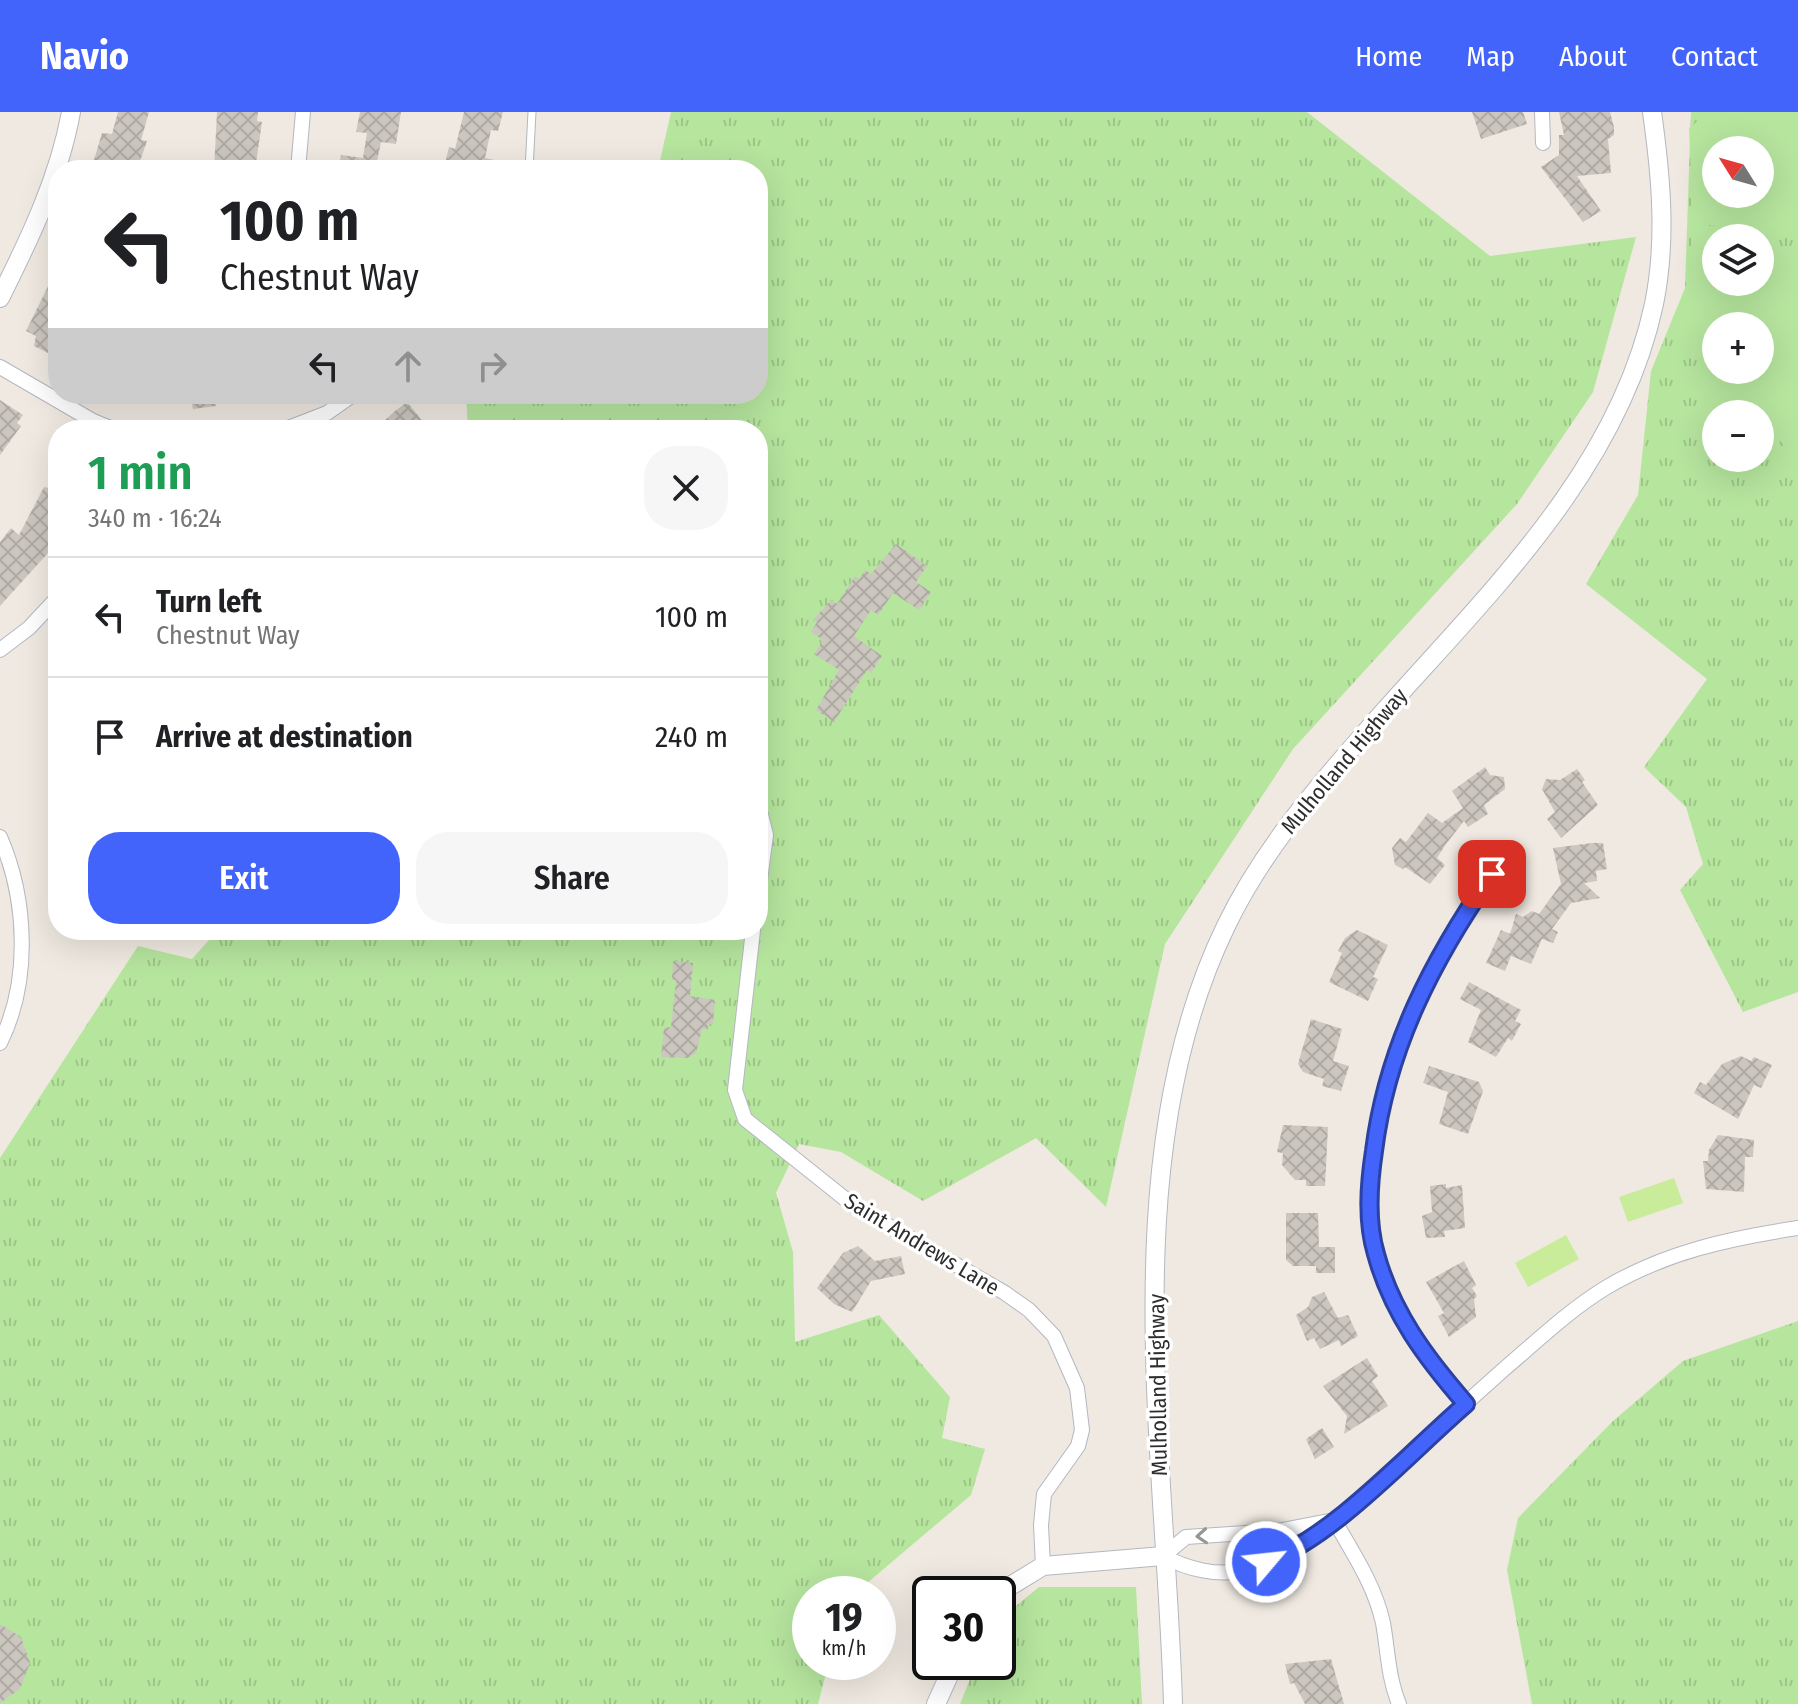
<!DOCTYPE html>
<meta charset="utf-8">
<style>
:root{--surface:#fff;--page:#f6f6f6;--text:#202124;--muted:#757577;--line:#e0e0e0;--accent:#4264fb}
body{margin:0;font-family:"Fira Sans Condensed",sans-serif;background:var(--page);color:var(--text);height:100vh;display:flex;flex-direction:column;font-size:30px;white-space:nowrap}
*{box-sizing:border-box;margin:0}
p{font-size:26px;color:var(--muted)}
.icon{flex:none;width:44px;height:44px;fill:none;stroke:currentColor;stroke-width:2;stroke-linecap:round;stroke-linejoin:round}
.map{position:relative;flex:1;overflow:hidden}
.drawer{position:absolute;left:48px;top:308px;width:720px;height:520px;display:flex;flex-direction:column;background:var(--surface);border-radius:32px;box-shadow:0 8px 32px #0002}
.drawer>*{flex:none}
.top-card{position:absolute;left:48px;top:48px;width:720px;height:244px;border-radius:32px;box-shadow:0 8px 32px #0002;background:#fff;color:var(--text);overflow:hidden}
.needle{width:52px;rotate:307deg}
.fabs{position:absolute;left:1702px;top:24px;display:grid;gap:16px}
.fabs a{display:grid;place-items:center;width:72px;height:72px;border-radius:50%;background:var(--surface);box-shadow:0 8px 32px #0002;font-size:40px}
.speed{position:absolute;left:792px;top:1464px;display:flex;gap:16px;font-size:40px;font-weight:700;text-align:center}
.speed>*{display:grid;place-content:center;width:104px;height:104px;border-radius:50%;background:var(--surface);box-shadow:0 8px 32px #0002;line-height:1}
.speed small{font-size:20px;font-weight:400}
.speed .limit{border:4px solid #111;border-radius:12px;background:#fff;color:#111}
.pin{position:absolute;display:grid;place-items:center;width:68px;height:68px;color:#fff;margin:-34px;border-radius:16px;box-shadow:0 4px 12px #0006}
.me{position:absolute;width:88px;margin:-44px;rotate:62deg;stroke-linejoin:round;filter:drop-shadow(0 0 6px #0008)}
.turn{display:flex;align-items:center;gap:28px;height:168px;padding:0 40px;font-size:36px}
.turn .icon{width:104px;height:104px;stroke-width:2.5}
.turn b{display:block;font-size:56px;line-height:68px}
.lanes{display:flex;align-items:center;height:76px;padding:0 40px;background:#0003;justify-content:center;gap:40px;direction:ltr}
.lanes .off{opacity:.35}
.round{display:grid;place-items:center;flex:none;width:84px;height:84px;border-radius:32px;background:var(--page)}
.overview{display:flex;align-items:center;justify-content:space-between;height:136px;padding:0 40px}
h1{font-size:48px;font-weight:600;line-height:60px;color:#1e9e55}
.action{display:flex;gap:16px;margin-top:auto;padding:16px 40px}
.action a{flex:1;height:92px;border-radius:32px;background:var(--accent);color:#fff;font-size:32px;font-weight:600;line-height:92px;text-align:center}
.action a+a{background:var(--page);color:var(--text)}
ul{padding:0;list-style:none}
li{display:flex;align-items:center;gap:24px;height:120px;padding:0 40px;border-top:2px solid var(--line)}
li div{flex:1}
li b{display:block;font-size:30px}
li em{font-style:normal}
header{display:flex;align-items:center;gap:48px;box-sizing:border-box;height:112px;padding:0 40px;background:var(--accent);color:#fff}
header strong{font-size:38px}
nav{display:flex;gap:44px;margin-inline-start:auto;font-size:28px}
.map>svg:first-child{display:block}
</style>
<header>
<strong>Navio</strong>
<nav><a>Home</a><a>Map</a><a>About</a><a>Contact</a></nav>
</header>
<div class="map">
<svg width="1798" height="1592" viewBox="0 0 1798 1592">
<defs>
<pattern id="grass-tufts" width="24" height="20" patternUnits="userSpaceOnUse" patternTransform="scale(2)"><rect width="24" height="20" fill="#b6e59e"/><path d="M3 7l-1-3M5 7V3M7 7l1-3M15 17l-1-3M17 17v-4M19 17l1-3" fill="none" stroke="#9dc588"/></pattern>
<pattern id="building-cross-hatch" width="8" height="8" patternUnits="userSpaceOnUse" patternTransform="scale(2)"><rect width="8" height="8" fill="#cbc7bf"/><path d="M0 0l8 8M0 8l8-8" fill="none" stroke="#afaba4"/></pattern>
</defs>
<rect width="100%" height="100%" fill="#efe9e1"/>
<g fill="url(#grass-tufts)" fill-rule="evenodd">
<path d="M671,0h636l183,144 146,-19 -43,155 -76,112 -224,245 -128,195 -59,263 -70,-69 -113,63 -82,-49 -42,-8 -23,49 17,59 2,90 84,-27 71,82 -8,41 43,11 -14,46 -117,99h-44v68h19l-11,42h-818v-546l138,-212 54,13 26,-29h540v-500h-290l-2,-36h292v-224h-100z"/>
<path d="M1691,0h107v880l-55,20 -63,-122 23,-26 -17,-57 -42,-40 63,-88 -121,-95 52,-89 13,-124 34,-83zM1716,38h44v44h-44zM1716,126h44v44h-44zM1716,214h44v44h-44zM1716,302h44v44h-44z"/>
<path d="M1798,1209v383h-266l-25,-134 11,-52 95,-97 70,-60z"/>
<path d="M1039,1475h97l6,117h-182l17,-42h21v-41z"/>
</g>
<g fill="#b6e59e" fill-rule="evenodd">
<path d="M1709,0h89v124l-105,-13 -4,-95zM1716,38h44v44h-44z"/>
<path d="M1692,124l24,3v43h44v-38l38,4v124l-38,-5v-41h-44v36l-46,-6 15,-60z"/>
<path d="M1688,257l110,14v72l-38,-29v-12h-15z"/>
</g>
<g fill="#c9ec9a">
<path d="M1674,1066l9,25 -55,19 -9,-25z"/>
<path d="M1566,1123l13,24 -51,28 -13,-24z"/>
</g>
<g fill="url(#building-cross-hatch)">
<path d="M118,0h31l-8,28 6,1 -10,29 -27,-8 -3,8h-16l11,-37 10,1z"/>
<path d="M217,0h41l-1,9 5,1 -7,48h-41z"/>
<path d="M360,0h41l-5,32 -15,-2 -4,19 13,3v6h-52l3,-15 22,3 4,-25 -11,-1z"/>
<path d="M464,0h39l-5,19 -7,-1 -6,28 28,6v6l-69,-2 5,-21 6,2z"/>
<path d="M1472,0h51l4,12 -46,15z"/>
<path d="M1559,0h51l4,15v8l-6,4 3,34 -34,3 24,35 -18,11 -42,-55 18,-12v-20h5z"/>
<path d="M58,154v92l-24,-12 2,-10 -10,-5z"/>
<path d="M190,282h25l1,12 -23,3z"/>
<path d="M0,288l23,15 -6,8 4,3 -21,29z"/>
<path d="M407,290l23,28h-56l21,-19z"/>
<path d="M58,362v68l-58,64v-64l11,-14 8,7 25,-48 5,1z"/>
<path d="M896,432l31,22 -11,16 15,10 -12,18 -26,-17 -15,22 -7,-5 -17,26 28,20 -11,17 -4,-3 -33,52 -18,-12 23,-40 -25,-16 9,-14 -12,-8 6,-10 -4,-2 18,-20 6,4 18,-28 4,3 6,-9 6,4z"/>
<path d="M1485,655l5,8 14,2 1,12 -21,16 4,9 -20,13 -4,-6 -18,23 -9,14 8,7 -15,19 -25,-17 -2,2 -8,-4 -3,-17 8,-10 6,4 22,-29 14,10 21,-15 -11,-17z"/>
<path d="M1577,657l8,11 -3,2 16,23 -37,33 -14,-19 8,-7 -13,-23 4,-10 14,1z"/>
<path d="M1592,731h11l4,26 -11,2 1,10 -13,2 16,15 -29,5 -19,26 6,3 -5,11 -11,-4 -11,25 -20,-8 -6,15 -19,-8 15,-33 9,4 6,-20 7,3 9,-6 7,3 22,-30 -8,-36z"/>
<path d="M1357,818l31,15 -15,32 5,2 -10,22 -39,-19 13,-29 -4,-2 7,-13z"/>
<path d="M673,849l20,2 -3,33 25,4 -2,24h-5v6l-6,-1 -6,24 -9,5 -26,-1 3,-29 7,-1 5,-47h-4z"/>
<path d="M1469,870l52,28 -6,11 6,3 -9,17 -4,-3 -12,19 -28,-15 13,-32 -21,-11z"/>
<path d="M1311,907l31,10 -9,32 16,5 -8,25 -19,-5 2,-7 -21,-7 -5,-8z"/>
<path d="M1741,944l10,5 3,-4 18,8 -11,23 -7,-3 -16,34 -44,-26 6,-11 6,3 16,-21z"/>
<path d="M1429,954l50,16 4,9 -15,43 -29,-10 9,-32 -25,-9z"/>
<path d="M1283,1013l45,2 -3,59h-19v-6h-11l-13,-15 1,-12 -6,-1z"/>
<path d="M1718,1023l36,5 -1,17h-8l-1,35 -38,-3 -3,-28h5l1,-11z"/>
<path d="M1446,1072v4l16,-3 3,43 -21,3 1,6 -19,1 -4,-22 10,-4 -2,-26z"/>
<path d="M1286,1101h32l1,34h16v26h-19v-7h-23l-7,-6z"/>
<path d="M858,1134l17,15 26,-5 4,18 -34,7 -19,31 -18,-8 -17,-16 26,-35z"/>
<path d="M1464,1149l12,24 -4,3 5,8 -3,3 2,18 -27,20 -11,-21 6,-3 -18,-31z"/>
<path d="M1324,1180l14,26 10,-3 10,21 -17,10 -2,-6 -19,9 -6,-11 -7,3 -11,-26 12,-8 4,-10z"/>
<path d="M1367,1246l11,18 -6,5 16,25 -44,28 3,-18 -24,-30z"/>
<path d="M1322,1316l12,19 -19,12 -9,-20z"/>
<path d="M0,1512l21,13 9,26 -10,26 -20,14z"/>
<path d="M1331,1547l13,45h-39l-11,-21 -4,1 -5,-20z"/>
</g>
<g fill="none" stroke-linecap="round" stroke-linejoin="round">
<g stroke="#b4b7c1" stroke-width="9">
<path id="lane" d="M529,58l3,-58"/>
</g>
<g stroke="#b4b7c1" stroke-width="16">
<g id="street">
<path d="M1542,0l1,31"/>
<path d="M298,58l5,-58"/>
<path d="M0,255l93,54 22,9"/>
<path d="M283,318l44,-17 27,-19"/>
<path d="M0,538l29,-22 29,-31"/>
<path d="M0,725c27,62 31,144 0,206"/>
<path d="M758,783l8,-60 -8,-32"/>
<path d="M753,818l-18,160 10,29 109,87 151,87 24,17 25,26 23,52 5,42 -4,16 -34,48 -3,31 2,41"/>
<path d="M1466,1292c-40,-46 -73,-91 -90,-150 -9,-31 -7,-66 -3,-97 13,-107 59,-196 119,-283"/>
<path d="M1334,1408l-57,11 -91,6 -23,19c24,13 55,21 82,14 53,-16 95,-54 135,-90 41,-37 82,-73 123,-110 34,-29 66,-60 104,-83 59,-35 124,-49 191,-59"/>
<path d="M1334,1408c19,33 41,66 49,103 5,28 5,54 16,81"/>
<path d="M1247,1421l1,35"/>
</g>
</g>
<g stroke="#b4b7c1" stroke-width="20">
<g id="secondary">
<path d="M0,186c30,-60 59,-120 71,-186"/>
<path d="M997,1482l46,-28 120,-10"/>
<path d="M936,1592l19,-42"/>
<path d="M1173,1592c-7,-249 -60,-546 53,-778 34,-71 86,-133 138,-192 112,-129 253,-256 290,-430 13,-64 7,-128 -2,-192"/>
</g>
</g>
<use href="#lane" stroke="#fff" stroke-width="7"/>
<use href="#street" stroke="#fff" stroke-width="14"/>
<use href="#secondary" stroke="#fff" stroke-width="18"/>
</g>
<defs><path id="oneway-chevron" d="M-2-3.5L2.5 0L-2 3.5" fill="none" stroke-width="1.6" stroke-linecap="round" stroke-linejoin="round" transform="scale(2)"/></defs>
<use stroke="#969696" href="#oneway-chevron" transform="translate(1202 1424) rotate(176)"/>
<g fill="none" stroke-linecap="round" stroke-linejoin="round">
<g stroke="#2b41a3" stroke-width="20">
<path id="route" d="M1266,1450c69,-26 143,-109 200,-158 -40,-46 -74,-91 -90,-150 -10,-33 -7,-70 -2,-103 13,-104 59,-192 118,-277"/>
</g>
<use href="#route" stroke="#4264fb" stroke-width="14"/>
</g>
<g text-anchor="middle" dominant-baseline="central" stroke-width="7" stroke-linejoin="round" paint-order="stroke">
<g font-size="22" fill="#2e2e2e" stroke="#fff">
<text transform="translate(1344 649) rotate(-50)">Mulholland Highway</text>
<text transform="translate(922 1132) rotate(31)">Saint Andrews Lane</text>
<text transform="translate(1158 1273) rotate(-91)">Mulholland Highway</text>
</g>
</g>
</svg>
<div class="fabs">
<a><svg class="needle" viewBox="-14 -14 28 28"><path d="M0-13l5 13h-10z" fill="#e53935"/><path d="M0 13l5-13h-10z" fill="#757577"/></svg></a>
<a><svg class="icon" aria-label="layers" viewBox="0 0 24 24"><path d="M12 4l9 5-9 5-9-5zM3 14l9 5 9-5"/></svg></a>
<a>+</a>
<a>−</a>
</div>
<div class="speed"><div>19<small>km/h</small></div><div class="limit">30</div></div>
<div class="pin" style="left:1492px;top:762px;background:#d93025"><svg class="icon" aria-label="arrive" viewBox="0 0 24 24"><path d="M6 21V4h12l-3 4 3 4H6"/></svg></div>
<svg class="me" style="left:1266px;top:1450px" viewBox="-20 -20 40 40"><circle r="17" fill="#4264fb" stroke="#fff" stroke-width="3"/><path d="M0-11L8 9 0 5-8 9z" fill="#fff"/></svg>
<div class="top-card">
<div class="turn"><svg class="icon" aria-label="left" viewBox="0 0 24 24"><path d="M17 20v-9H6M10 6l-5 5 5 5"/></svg><div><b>100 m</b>Chestnut Way</div></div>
<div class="lanes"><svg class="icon" aria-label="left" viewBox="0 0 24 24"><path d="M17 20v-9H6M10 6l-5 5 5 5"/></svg><svg class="icon off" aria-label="ahead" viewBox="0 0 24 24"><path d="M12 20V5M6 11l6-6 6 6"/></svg><svg class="icon off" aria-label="right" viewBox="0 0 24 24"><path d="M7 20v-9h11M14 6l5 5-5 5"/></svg></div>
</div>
<section class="drawer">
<div class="overview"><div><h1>1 min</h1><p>340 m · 16:24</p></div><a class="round"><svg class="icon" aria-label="close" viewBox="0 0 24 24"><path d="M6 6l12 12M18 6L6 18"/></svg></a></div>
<ul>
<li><svg class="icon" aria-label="left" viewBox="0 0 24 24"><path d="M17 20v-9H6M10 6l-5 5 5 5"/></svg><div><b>Turn left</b><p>Chestnut Way</p></div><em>100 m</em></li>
<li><svg class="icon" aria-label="arrive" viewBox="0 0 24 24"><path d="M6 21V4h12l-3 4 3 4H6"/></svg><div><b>Arrive at destination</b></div><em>240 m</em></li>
</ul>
<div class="action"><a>Exit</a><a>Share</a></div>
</section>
</div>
